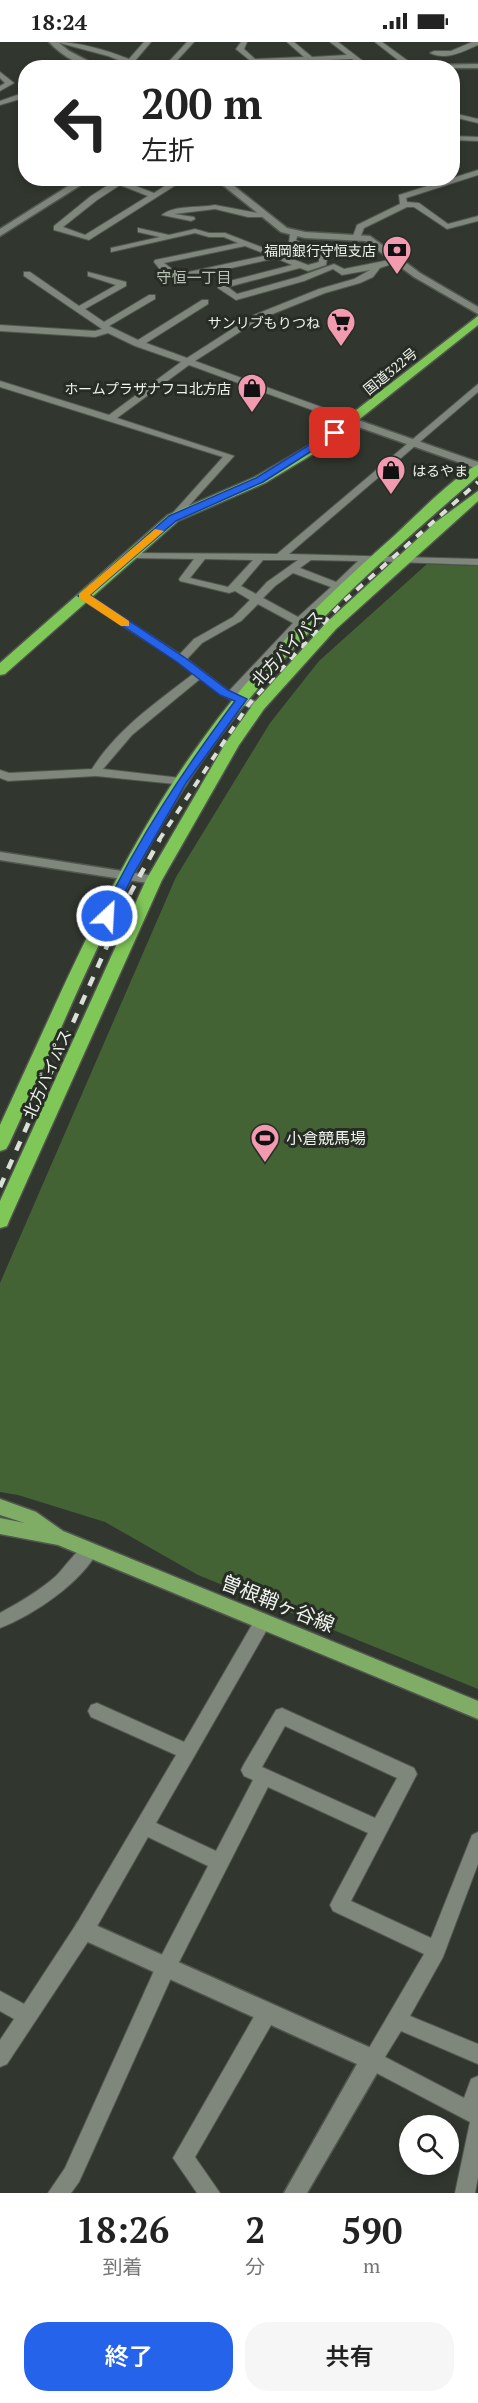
<!DOCTYPE html>
<html lang="ja">
<meta charset="utf-8">
<style>
:root{--surface:#fff;--page:#f6f6f6;--text:#222;--muted:#767676;--accent:#2563eb}
body{margin:0;font-family:"PT Serif","Noto Sans JP",serif;background:var(--page);color:var(--text);height:100vh;display:flex;flex-direction:column;font-size:22px;white-space:nowrap}
*{box-sizing:border-box;margin:0}
p{font-size:20px;color:var(--muted)}
.icon{flex:none;width:33px;height:33px;fill:none;stroke:currentColor;stroke-width:2;stroke-linecap:round;stroke-linejoin:round}
.map{position:relative;height:2151px;overflow:hidden}
.details{display:flex;flex-direction:column;background:var(--surface);flex:1}
.details>*{flex:none}
.guide{position:absolute;left:18px;top:18px;width:442px;height:126px;border-radius:24px;box-shadow:0 3px 9px #0003;background:#fff;color:var(--text);overflow:hidden}
.tools{position:absolute;left:399px;top:2073px;display:grid;gap:12px}
.tools a{display:grid;place-items:center;width:60px;height:60px;border-radius:50%;background:var(--surface);box-shadow:0 3px 9px #0003;font-size:30px}
.pin{position:absolute;display:grid;place-items:center;width:51px;height:51px;color:#fff;margin:-26px;border-radius:12px;box-shadow:0 3px 9px #0006}
.me{position:absolute;width:66px;margin:-33px;rotate:25deg;stroke-linejoin:round;filter:drop-shadow(0 0 4px #0008)}
.turn{display:flex;align-items:center;gap:21px;height:126px;padding:0 24px;font-size:27px}
.turn .icon{width:78px;height:78px;stroke-width:2.5}
.turn b{display:block;font-size:42px;line-height:51px}
.eta{display:flex;justify-content:space-evenly;align-items:center;height:102px;text-align:center}
.eta b{font-size:36px;font-weight:600;line-height:42px}
.cta{display:flex;gap:12px;margin-top:auto;padding:12px 24px}
.cta a{flex:1;height:69px;border-radius:24px;background:var(--accent);color:#fff;font-size:24px;font-weight:600;line-height:69px;text-align:center}
.cta a+a{background:var(--page);color:var(--text)}
.status{display:flex;justify-content:space-between;align-items:center;height:42px;padding:0 30px;background:var(--surface);direction:ltr}
.status svg{height:16px;fill:currentColor}
.map>svg:first-child{display:block}
</style>
<div class="status"><b>18:24</b><svg viewBox="0 0 49 12"><path d="M0 12V9h3v3zM5 12V6h3v6zM10 12V3h3v9zM15 12V0h3v12zM26 1h20v11H26zM47 4h2v5h-2z"/></svg></div>
<div class="map">
<svg width="478" height="2151" viewBox="0 0 478 2151">
<rect width="100%" height="100%" fill="#31372f"/>
<path fill="#446334" d="M427,522l51,2v1123l-280,-114 -93,-53 -87,-27 -18,-3v-209l176,-406 94,-154 49,-62z"/>
<g fill="none" stroke-linecap="round" stroke-linejoin="round">
<g stroke="#51564f" stroke-width="2">
<g id="street">
<path d="M56,0c24,0 50,8 73,17l15,-17h7l-17,20v6h-8v-5l-18,-7z"/>
<path d="M187,0h7l-24,26h-7z"/>
<path d="M241,0h6l-3,7 11,10 49,-2 -17,-15h7l18,15 35,-2 -17,-13h8l34,26h-8l-12,-9 -99,4 -17,-14z"/>
<path d="M375,0h7l33,24 -7,2z"/>
<path d="M472,0h6v3c-14,6 -32,16 -48,8l4,-2h17z"/>
<path d="M0,30l14,11 -14,8v-5l5,-3 -5,-5z"/>
<path d="M17,53l4,2 -1,2 -20,6v-4z"/>
<path d="M453,71l25,6v4l-25,-6z"/>
<path d="M453,94l25,1v4l-25,-1z"/>
<path d="M478,128v5l-72,23 1,4 12,1 29,21 30,-8v5l-31,8 -33,-22h-7l-43,21 -4,10 -7,-2 4,-11 43,-21 -1,-9z"/>
<path d="M119,136h10l-4,4 29,11 23,-15h10l-98,62 -35,-10v-4l37,-30zM120,143l28,11 -63,39 -22,-8 34,-27z"/>
<path d="M215,163l53,10 -4,2h-16l-33,-8 -41,5 20,3 1,2 -4,2 -29,-6c12,-10 36,-7 53,-10z"/>
<path d="M138,186l31,7 26,-6 14,4h16l83,32 11,-3v-3l-30,-16 1,-9 4,-2 4,2 -2,6 31,18 -1,7 -18,6 -8,-3 -72,19 9,7 61,-17 36,-13 10,5 55,-11 4,2 -23,8 -7,9 -13,6 -35,10 -65,26 -65,42 159,58v4h-6l-159,-58 -72,53 117,38 -58,64 -3,1 -5,-3 2,-2 53,-59 -223,-70v-6l109,34 72,-53 -46,-16 -27,-13 -13,4 -95,-6v-6l95,6 7,-2 -78,-53v-4h6l49,34 37,-21 -28,-9v-4l38,10v4l-41,23 19,13 45,-27h6v4l-46,27 29,14 64,-40h6v4l-62,39 41,15 67,-43 65,-26 35,-10 16,-9 -28,5 -9,-6 -29,12 -68,19 -18,-12v-4l74,-19 -16,-7 -98,22 -16,-8 -8,-10 1,-2 83,-17 -14,-6h-15l-14,-4 -84,19v-4l49,-11 -22,-5zM245,204l23,9 -89,19 -15,-11z"/>
<path d="M478,342v8l-189,162 189,5v6l-108,-4 -67,63 -65,70 25,10v4c-20,3 -48,-17 -63,-29l-68,56 -29,34 78,9 6,4 -2,3 -89,-9 -88,5 -8,-3v-8l9,3 83,-4c25,-40 65,-67 101,-95l-16,-13 -98,-63v-4h8l93,60 14,-15 39,-22 17,-17 -15,-9 -6,2 -49,-12 -1,-2 15,-20 -61,-1 -4,-1v-4l148,1zM205,517l48,1 -25,27 -38,-9zM263,518h35l-31,22 -11,12 -15,-8zM311,518l47,1 -22,21 -36,-14zM293,531l38,14 -33,30 -35,-19 12,-12zM258,562l35,19 -64,68 -42,-32 15,-16 39,-22z"/>
<path d="M90,1501l6,2 2,5c-15,32 -66,66 -98,78v-15c20,-11 39,-22 56,-37 10,-10 21,-28 34,-33z"/>
<path d="M263,1572l6,2 2,5 -2,5 -113,197 60,28 37,-71 -9,-4 -3,-6 3,-6 32,-54 6,-2 132,60 3,6 -66,127 80,37 41,-103 6,-3v32l-35,93 -33,59 68,28v20l-77,-33 -16,26 79,41 7,-19 7,-3v101l-3,16h-20l15,-71 -105,-55 -3,-7 62,-106 -91,-43 -3,-6 3,-6 35,-66 -100,-46 -96,189 -93,206 -8,11h-23l17,-25 93,-206 50,-96 -60,-29 -57,100 -84,127 -7,3v-27l14,-21 -14,-8v-20l24,13 53,-81 99,-168 -85,-38 -3,-6 3,-6 6,-2 87,39 73,-126zM285,1684l112,52 -22,40 -113,-51z"/>
<path d="M267,1962l7,2 2,7 -2,7 -79,137 25,36h-23l-24,-35 87,-152z"/>
</g>
</g>
<g stroke="#51564f" stroke-width="3">
<g id="secondary">
<path d="M49,0h9l11,9 33,17c-20,0 -40,-12 -53,-26z"/>
<path d="M478,22v4h-100l4,-2z"/>
<path d="M81,136h11l-92,58v-7z"/>
<path d="M214,136h10l63,50 18,4 65,4 50,37 58,34v7l-64,-37 -49,-36 -60,-3 -24,-6z"/>
<path d="M347,377h8l123,43v7l-131,-46z"/>
<path d="M0,810l154,24 7,4 -7,4 -154,-24z"/>
<path d="M84,1878l296,132 3,8 -3,8 -73,125h-23l73,-129 -280,-127 -3,-7 3,-7z"/>
</g>
</g>
<g stroke="#51564f" stroke-width="3">
<path id="primary" d="M0,1457l36,13 27,19 415,170v18l-420,-174 -58,-11v-16l25,5 -25,-8z"/>
</g>
<g stroke="#51564f" stroke-width="3">
<g id="highway">
<path d="M478,274v9l-155,123 -58,35 -87,38 -173,153 -5,1v-12l168,-148 87,-38 60,-35z"/>
<path d="M478,423v11c-93,81 -187,164 -261,264 -90,121 -145,268 -208,404l-3,5 -6,2v-26c62,-133 118,-271 205,-389 54,-75 121,-140 190,-201 15,-14 67,-66 83,-70z"/>
<path d="M478,449v10l-142,128 -72,80 -25,36 -77,135 -153,341 -2,5 -7,2v-27l146,-321 79,-136 29,-41 72,-80 110,-101z"/>
</g>
</g>
<use href="#street" fill="#7f867c" fill-rule="evenodd"/>
<use href="#secondary" fill="#7f867c" fill-rule="evenodd"/>
<use href="#primary" fill="#7fad65" fill-rule="evenodd"/>
<use href="#highway" fill="#7fc756" fill-rule="evenodd"/>
<path stroke="#dadfd8" stroke-width="4" stroke-dasharray="8 8" stroke-linecap="butt" d="M159,798l90,-136 94,-102 135,-120"/>
<path stroke="#dadfd8" stroke-width="4.5" stroke-dasharray="10 10" stroke-linecap="butt" d="M0,1145l131,-295 29,-53"/>
</g>
<path fill="#2563eb" stroke="#184099" stroke-width="1.5" d="M332,389l8,2 -77,49 -87,39 -86,74 94,62 44,33 19,9 -61,84 -53,92 -21,44h-9l-2,-3c38,-79 82,-145 134,-215l-15,-6 -43,-33 -99,-66 91,-80 87,-38z"/>
<path fill="#f59e0b" d="M155,487l9,2 -74,64 39,26v5h-8l-42,-28v-4z"/>
<defs>
<g id="bank-pin" transform="scale(1.5)"><path d="M0 17L-7.5 6A9.5 9.5 0 1 1 7.5 6Z" fill="#f29aaf" stroke="#272d25"/><path d="M-6-4H6V4H-6ZM0-2.3a2.3 2.3 0 1 0 0 4.6a2.3 2.3 0 1 0 0-4.6Z" fill="#111"/></g>
<g id="supermarket-pin" transform="scale(1.5)"><path d="M0 17L-7.5 6A9.5 9.5 0 1 1 7.5 6Z" fill="#f29aaf" stroke="#272d25"/><path d="M-6-5.5h2.5l.6 2H6L4.5 2H-2.5L-4.4-4H-6ZM-1.5 3.2a1.3 1.3 0 1 0 .1 0ZM3 3.2a1.3 1.3 0 1 0 .1 0Z" fill="#111"/></g>
<g id="shop-pin" transform="scale(1.5)"><path d="M0 17L-7.5 6A9.5 9.5 0 1 1 7.5 6Z" fill="#f29aaf" stroke="#272d25"/><path d="M-5-2.5h2.3a2.7 3.5 0 0 1 5.4 0H5L5.5 6h-11ZM-1.5-2.5h3a1.5 2.3 0 0 0-3 0Z" fill="#111"/></g>
<g id="stadium-pin" transform="scale(1.5)"><path d="M0 17L-7.5 6A9.5 9.5 0 1 1 7.5 6Z" fill="#f29aaf" stroke="#272d25"/><path d="M0-5a6.5 5 0 1 0 0 10a6.5 5 0 1 0 0-10ZM-3.5-1.8h7v3.6h-7Z" fill="#111"/></g>
</defs>
<g fill-rule="evenodd">
<use href="#bank-pin" x="397" y="208"/>
<use href="#supermarket-pin" x="341" y="280"/>
<use href="#shop-pin" x="252" y="346"/>
<use href="#shop-pin" x="391" y="428"/>
<use href="#stadium-pin" x="265" y="1096"/>
</g>
<g text-anchor="middle" dominant-baseline="central" stroke-width="6" stroke-linejoin="round" paint-order="stroke">
<g font-size="14" fill="#eff3ed" stroke="#272d25" text-anchor="end">
<text x="376" y="208">福岡銀行守恒支店</text>
<text x="320" y="280">サンリブもりつね</text>
<text x="231" y="346">ホームプラザナフコ北方店</text>
<text x="412" y="428" text-anchor="start">はるやま</text>
</g>
<g font-size="14" fill="#eff3ed" stroke="#272d25">
<text transform="translate(390 329) rotate(-39)">国道322号</text>
</g>
<g font-size="15" fill="#bcc4b9" stroke="#272d25">
<text x="194" y="235">守恒一丁目</text>
</g>
<g font-size="16" fill="#eff3ed" stroke="#272d25">
<text transform="translate(287 606) rotate(-47)">北方バイパス</text>
<text transform="translate(47 1032) rotate(-66)">北方バイパス</text>
</g>
<g font-size="16" fill="#eff3ed" stroke="#272d25" text-anchor="start">
<text x="286" y="1096">小倉競馬場</text>
</g>
<g font-size="20" fill="#eff3ed" stroke="#272d25">
<text transform="translate(278 1561) rotate(22)">曽根鞘ヶ谷線</text>
</g>
</g>
</svg>
<div class="tools">
<a><svg class="icon" aria-label="search" viewBox="0 0 24 24"><circle cx="10" cy="10" r="6"/><path d="M15 15l6 6"/></svg></a>
</div>
<div class="pin" style="left:335px;top:391px;background:#d93025"><svg class="icon" aria-label="arrive" viewBox="0 0 24 24"><path d="M6 21V4h12l-3 4 3 4H6"/></svg></div>
<svg class="me" style="left:107px;top:874px" viewBox="-20 -20 40 40"><circle r="17" fill="#2563eb" stroke="#fff" stroke-width="3"/><path d="M0-11L8 9 0 5-8 9z" fill="#fff"/></svg>
<div class="guide">
<div class="turn"><svg class="icon" aria-label="left" viewBox="0 0 24 24"><path d="M17 20v-9H6M10 6l-5 5 5 5"/></svg><div><b>200 m</b>左折</div></div>
</div>
</div>
<section class="details">
<div class="eta">
<div><b>18:26</b><p>到着</p></div>
<div><b>2</b><p>分</p></div>
<div><b>590</b><p>m</p></div>
</div>
<div class="cta"><a>終了</a><a>共有</a></div>
</section>
